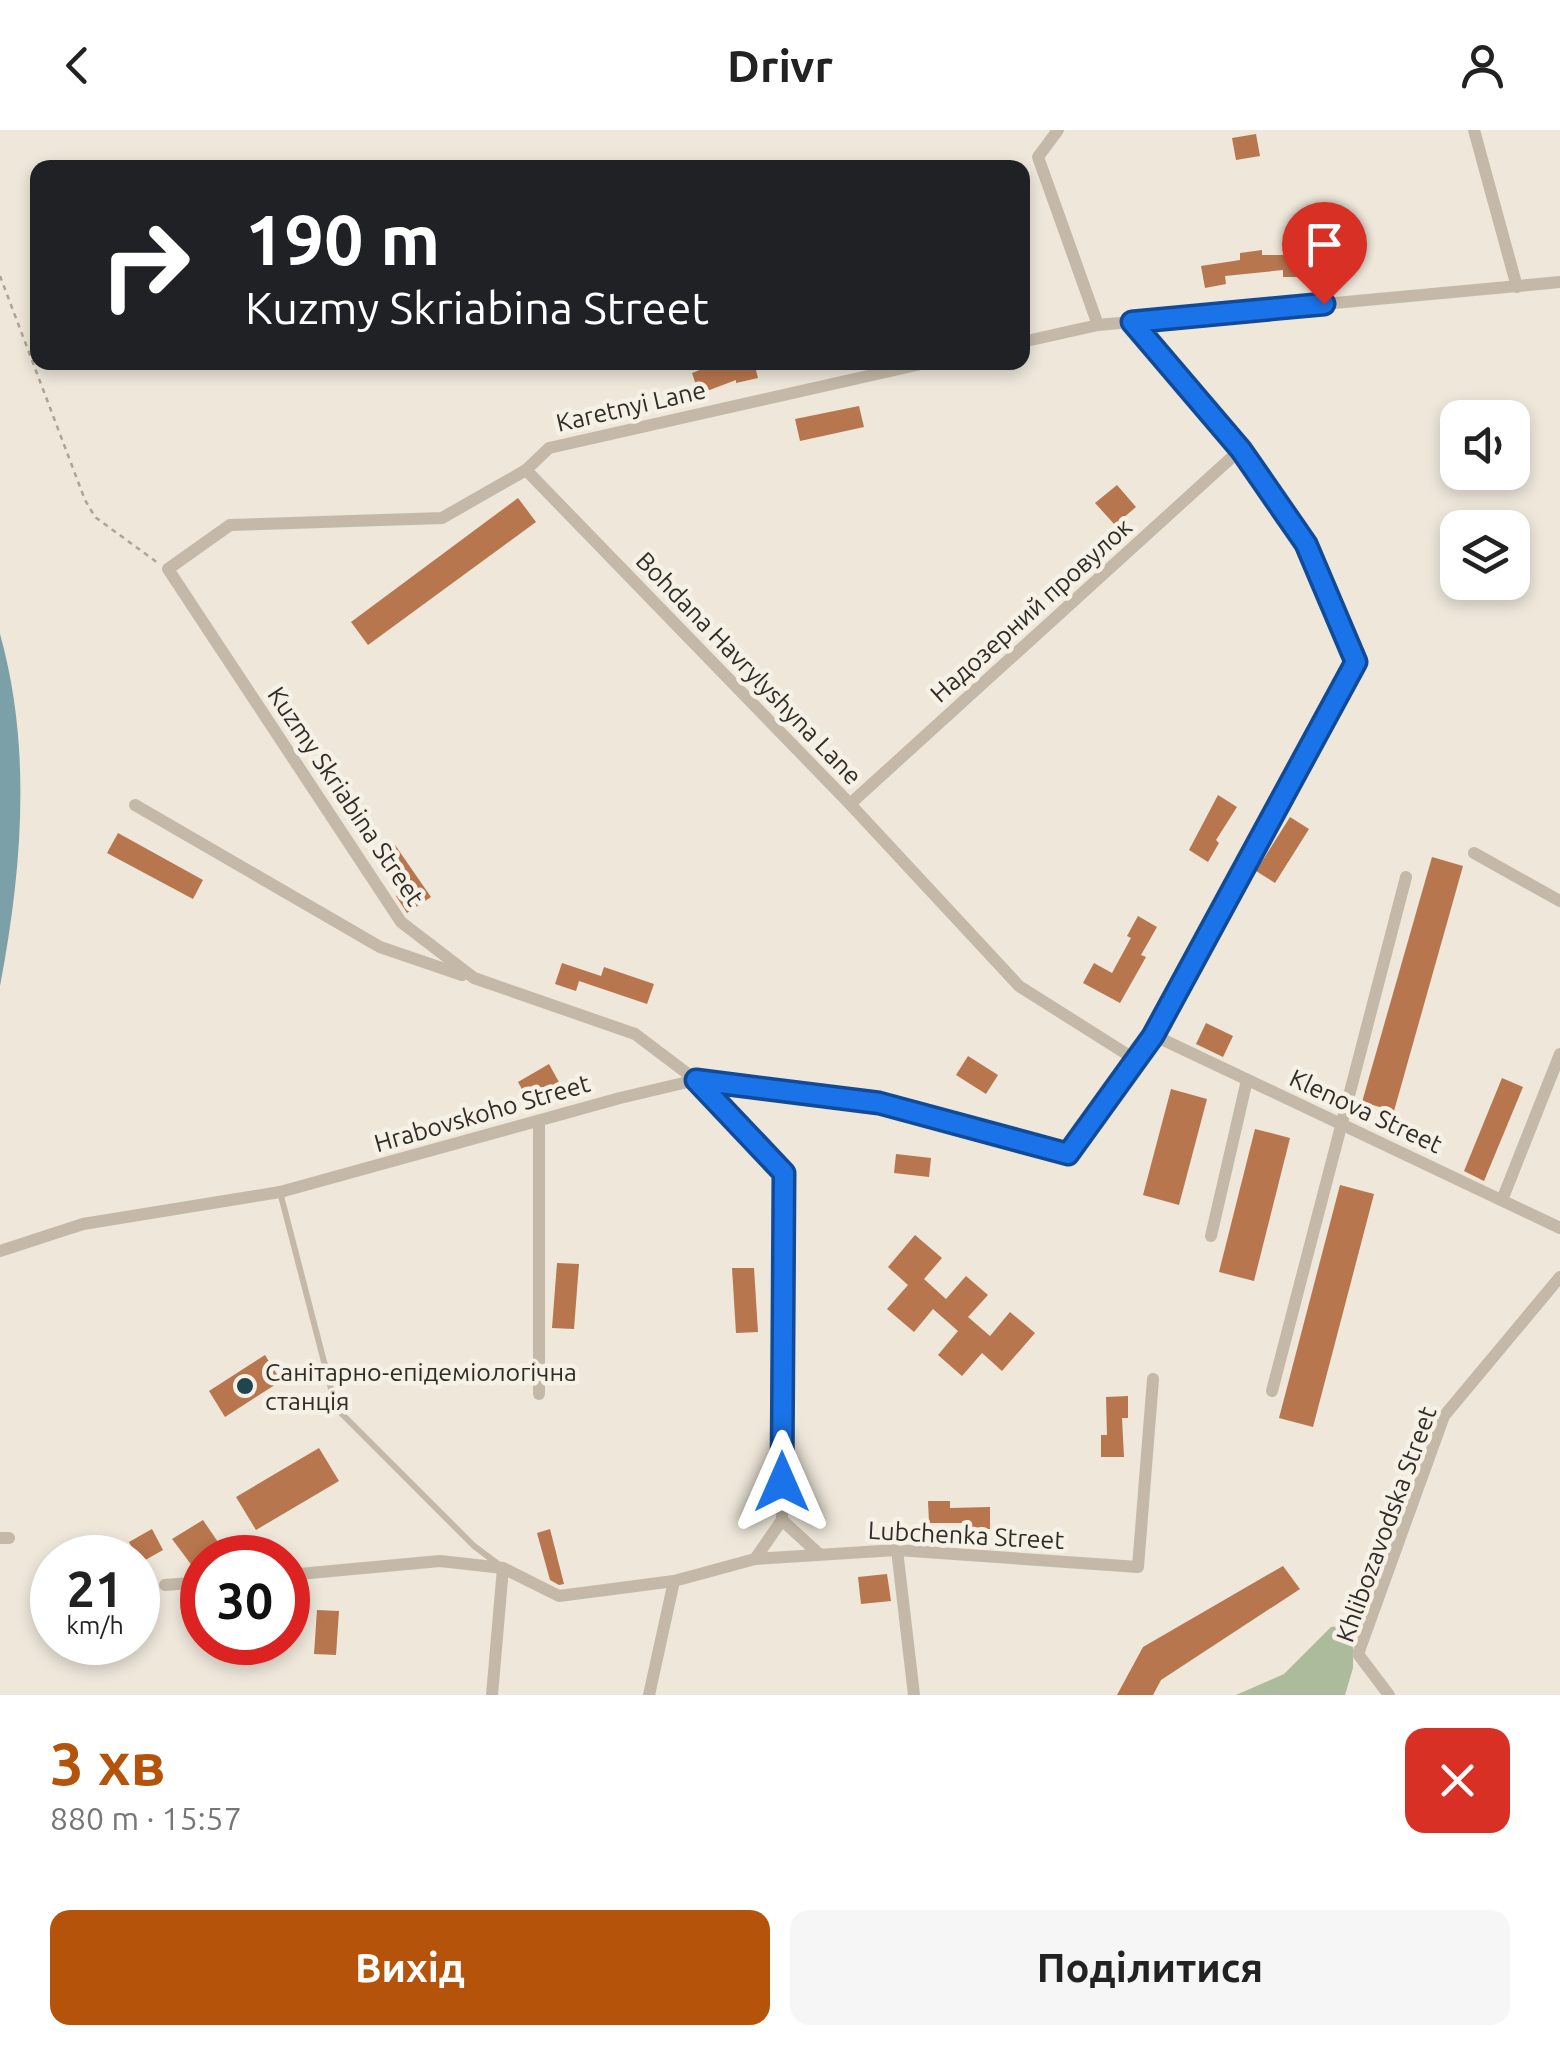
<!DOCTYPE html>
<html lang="uk">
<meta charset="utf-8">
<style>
:root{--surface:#fff;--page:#f6f6f6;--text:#222;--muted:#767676;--accent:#b45309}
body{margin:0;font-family:Ubuntu,sans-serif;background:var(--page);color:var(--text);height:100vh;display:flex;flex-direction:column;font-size:38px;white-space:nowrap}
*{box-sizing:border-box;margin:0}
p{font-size:32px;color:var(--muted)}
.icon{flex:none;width:55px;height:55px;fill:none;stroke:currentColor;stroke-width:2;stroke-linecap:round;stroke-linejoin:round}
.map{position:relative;height:1565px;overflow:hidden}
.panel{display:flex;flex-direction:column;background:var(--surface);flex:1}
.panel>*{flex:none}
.guide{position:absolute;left:30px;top:30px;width:1000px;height:210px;border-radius:20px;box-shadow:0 5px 15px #0003;background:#202124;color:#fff;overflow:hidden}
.controls{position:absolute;left:1440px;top:270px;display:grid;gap:20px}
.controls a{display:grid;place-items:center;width:90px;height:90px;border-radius:20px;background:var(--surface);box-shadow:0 5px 15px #0003;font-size:50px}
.speed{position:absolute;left:30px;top:1405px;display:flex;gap:20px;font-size:50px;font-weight:700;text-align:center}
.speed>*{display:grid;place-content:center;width:130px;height:130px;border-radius:50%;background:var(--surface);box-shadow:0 5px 15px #0003;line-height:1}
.speed small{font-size:25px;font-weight:400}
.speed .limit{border:15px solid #d22;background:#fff;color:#111}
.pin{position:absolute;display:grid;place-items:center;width:85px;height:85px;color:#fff;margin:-102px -42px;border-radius:50% 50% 50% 0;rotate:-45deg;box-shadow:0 0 10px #0007}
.pin .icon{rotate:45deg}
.me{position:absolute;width:110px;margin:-55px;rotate:0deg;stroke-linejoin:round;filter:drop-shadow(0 0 8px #0008)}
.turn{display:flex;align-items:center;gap:35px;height:210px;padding:0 50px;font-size:45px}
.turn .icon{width:130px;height:130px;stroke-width:2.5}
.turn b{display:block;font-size:70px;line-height:85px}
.round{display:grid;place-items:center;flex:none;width:105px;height:105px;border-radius:20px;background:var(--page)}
.overview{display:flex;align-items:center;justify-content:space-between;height:170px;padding:0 50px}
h1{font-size:60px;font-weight:600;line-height:75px;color:var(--accent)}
.cta{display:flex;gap:20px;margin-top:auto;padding:20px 50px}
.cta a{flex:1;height:115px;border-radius:20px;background:var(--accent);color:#fff;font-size:40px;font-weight:600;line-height:115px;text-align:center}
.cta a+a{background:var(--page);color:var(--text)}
header{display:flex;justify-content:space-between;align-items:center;height:130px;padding:0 50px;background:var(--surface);font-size:45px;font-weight:600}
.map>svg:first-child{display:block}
</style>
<header><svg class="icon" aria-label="back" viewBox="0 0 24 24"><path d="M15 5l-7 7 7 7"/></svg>Drivr<svg class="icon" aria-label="person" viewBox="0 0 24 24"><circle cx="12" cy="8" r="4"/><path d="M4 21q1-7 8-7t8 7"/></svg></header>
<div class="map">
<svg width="1560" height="1565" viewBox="0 0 1560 1565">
<rect width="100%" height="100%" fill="#eee7da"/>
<path fill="#acbb9c" d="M1353,1494v44l-8,27h-109l48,-21 47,-47z"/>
<path fill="#7ca0a8" d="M0,504c32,114 22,236 0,352z"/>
<g fill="#b8764e">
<path d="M1256,4l4,22 -24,4 -4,-22z"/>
<path d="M1262,120v5h43v22h-22v-7l-58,6 1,8 -21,4 -4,-22 39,-6v-7z"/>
<path d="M720,232h34l4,16 -22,5v-3l-37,14 -7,-21z"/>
<path d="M859,276l5,21 -64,14 -5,-22z"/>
<path d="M1117,355l19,22 -21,18 -20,-22z"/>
<path d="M518,368l18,24 -168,123 -17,-23z"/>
<path d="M1218,665l19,12 -21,33 3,3 -11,19 -19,-12z"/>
<path d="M1290,687l19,12 -34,54 -19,-12z"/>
<path d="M118,703l85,47 -10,19 -86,-46z"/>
<path d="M395,715l36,52 -24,16 -11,-17 5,-3 -24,-36z"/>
<path d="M1432,727l31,9 -69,245 -32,-9z"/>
<path d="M1138,786l19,11 -16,28 5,2 -26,46 -37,-20 11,-20 18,10 19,-35 -4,-2z"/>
<path d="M562,833l39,13 3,-9 50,17 -7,20 -68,-23 -3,10 -21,-7z"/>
<path d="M1206,893l27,13 -10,21 -27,-13z"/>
<path d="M968,926l30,19 -12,19 -30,-19z"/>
<path d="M549,934l11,20 -31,18 -11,-20z"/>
<path d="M1502,948l21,9 -39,94 -20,-10z"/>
<path d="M1171,959l36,10 -28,106 -36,-10z"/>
<path d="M1255,999l35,9 -36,143 -35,-9z"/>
<path d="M896,1024l35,4 -2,19 -35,-4z"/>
<path d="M1340,1055l34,9 -61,233 -34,-9z"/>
<path d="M915,1105l27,23 -18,21 22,20 20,-23 22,19 -20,22 22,19 20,-24 25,21 -33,38 -20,-18 -20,23 -24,-21 20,-24 -25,-22 -19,23 -27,-23 21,-24 -20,-18z"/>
<path d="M557,1133l22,1 -5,65 -22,-1z"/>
<path d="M732,1138h22l4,64 -22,1z"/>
<path d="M265,1225l16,26 -56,36 -16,-26z"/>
<path d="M1128,1266v22h-6l2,39h-23v-22h6l-1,-38z"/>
<path d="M319,1318l20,33 -83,49 -20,-33z"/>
<path d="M928,1371h22v7l40,-1v22l-22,1v-7h-39z"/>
<path d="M203,1390l19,28 -29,19 -21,-28z"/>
<path d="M152,1399l11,21 -23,13 -11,-21z"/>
<path d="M550,1399l14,55 -5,1 -9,-5 -13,-47z"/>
<path d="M1283,1436l17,23 -139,91 -8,15h-36l26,-48z"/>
<path d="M887,1444l4,27 -30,3 -3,-27z"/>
<path d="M317,1480l22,1 -3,44 -22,-1z"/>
</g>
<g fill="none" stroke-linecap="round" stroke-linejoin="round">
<path stroke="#b0a392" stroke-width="2.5" stroke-dasharray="5 5" stroke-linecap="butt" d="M0,146l85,224 10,17 63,46"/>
<path stroke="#c4b9a8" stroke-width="6" d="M280,1062l56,216 138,138 24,18"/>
<g stroke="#c4b9a8" stroke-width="12">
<path d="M1058,0l-20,27 60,168"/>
<path d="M1474,0l43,157"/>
<path d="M1022,212l76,-17 462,-43"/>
<path d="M930,232l-381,86 -23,22 -84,48 -212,7 -62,44 233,353 73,56 161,56 61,46 183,23 188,51 86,-119 203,-372 -50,-118 -65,-96 -109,-127"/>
<path d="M526,340l324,334 169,182 117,74"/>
<path d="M850,674l391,-355"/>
<path d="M135,675l245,142 82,28"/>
<path d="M1474,723l86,48"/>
<path d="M1153,905l407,193"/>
<path d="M539,991v273"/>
<path d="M1502,1070l58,-146"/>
<path d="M1211,1106l36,-156"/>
<path d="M0,1121l83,-27 197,-32 340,-94 76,-18 88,93 -2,347 -27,39"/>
<path d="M1272,1261l134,-514"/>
<path d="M782,1390l37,34"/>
<path d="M0,1408h9"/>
<path d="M897,1420l17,145"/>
<path d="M503,1438l56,28 115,-15 81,-22 142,-9 241,17 15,-188"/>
<path d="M288,1445l152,-14 63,7 -11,127"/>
<path d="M165,1455l37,-3"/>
<path d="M649,1565l25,-114"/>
<path d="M1389,1565l-31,-41 86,-238 116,-139"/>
</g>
</g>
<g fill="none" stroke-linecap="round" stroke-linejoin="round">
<g stroke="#114b97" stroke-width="25">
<path id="route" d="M782,1352l2,-309 -88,-93 183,23 189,51 85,-118 203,-374 -50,-118 -65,-94 -109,-128 192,-18"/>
</g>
<use href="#route" stroke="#1a73e8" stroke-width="18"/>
</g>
<circle fill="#21454f" stroke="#f6f1e6" stroke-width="4" cx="245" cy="1256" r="10"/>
<g text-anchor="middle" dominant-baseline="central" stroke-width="9" stroke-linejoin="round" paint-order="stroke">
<g font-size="25" fill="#322c27" stroke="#f6f1e6">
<text transform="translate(631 276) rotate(-13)">Karetnyi Lane</text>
<text transform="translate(1031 480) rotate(-42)">Надозерний провулок</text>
<text transform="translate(749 538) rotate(46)">Bohdana Havrylyshyna Lane</text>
<text transform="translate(346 666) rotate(56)">Kuzmy Skriabina Street</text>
<text transform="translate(1366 981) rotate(25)">Klenova Street</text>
<text transform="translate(482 983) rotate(-16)">Hrabovskoho Street</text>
<text transform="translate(1386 1394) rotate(-70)">Khlibozavodska Street</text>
<text transform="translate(966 1405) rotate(3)">Lubchenka Street</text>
</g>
<g font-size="25" fill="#322c27" stroke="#f6f1e6" text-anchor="start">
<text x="265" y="1242">Санітарно-епідеміологічна<tspan x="265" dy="29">станція</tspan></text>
</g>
</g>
</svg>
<div class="controls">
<a><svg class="icon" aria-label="sound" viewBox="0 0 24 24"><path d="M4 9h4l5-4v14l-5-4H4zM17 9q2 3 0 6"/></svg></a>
<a><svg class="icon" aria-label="layers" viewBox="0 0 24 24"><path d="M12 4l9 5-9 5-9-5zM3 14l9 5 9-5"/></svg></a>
</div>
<div class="speed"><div>21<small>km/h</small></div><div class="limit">30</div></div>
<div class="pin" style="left:1324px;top:174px;background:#d93025"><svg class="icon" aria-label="arrive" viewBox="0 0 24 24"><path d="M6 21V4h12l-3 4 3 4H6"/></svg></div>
<svg class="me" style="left:782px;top:1352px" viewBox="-20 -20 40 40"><path d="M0-17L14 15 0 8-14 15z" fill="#1a73e8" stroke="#fff" stroke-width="4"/></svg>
<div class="guide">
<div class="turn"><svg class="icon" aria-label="right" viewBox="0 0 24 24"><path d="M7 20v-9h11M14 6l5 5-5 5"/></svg><div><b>190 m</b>Kuzmy Skriabina Street</div></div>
</div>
</div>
<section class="panel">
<div class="overview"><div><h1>3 хв</h1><p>880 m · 15:57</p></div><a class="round" style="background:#d93025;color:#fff"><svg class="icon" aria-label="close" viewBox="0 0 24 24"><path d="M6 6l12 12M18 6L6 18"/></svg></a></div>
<div class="cta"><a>Вихід</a><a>Поділитися</a></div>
</section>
